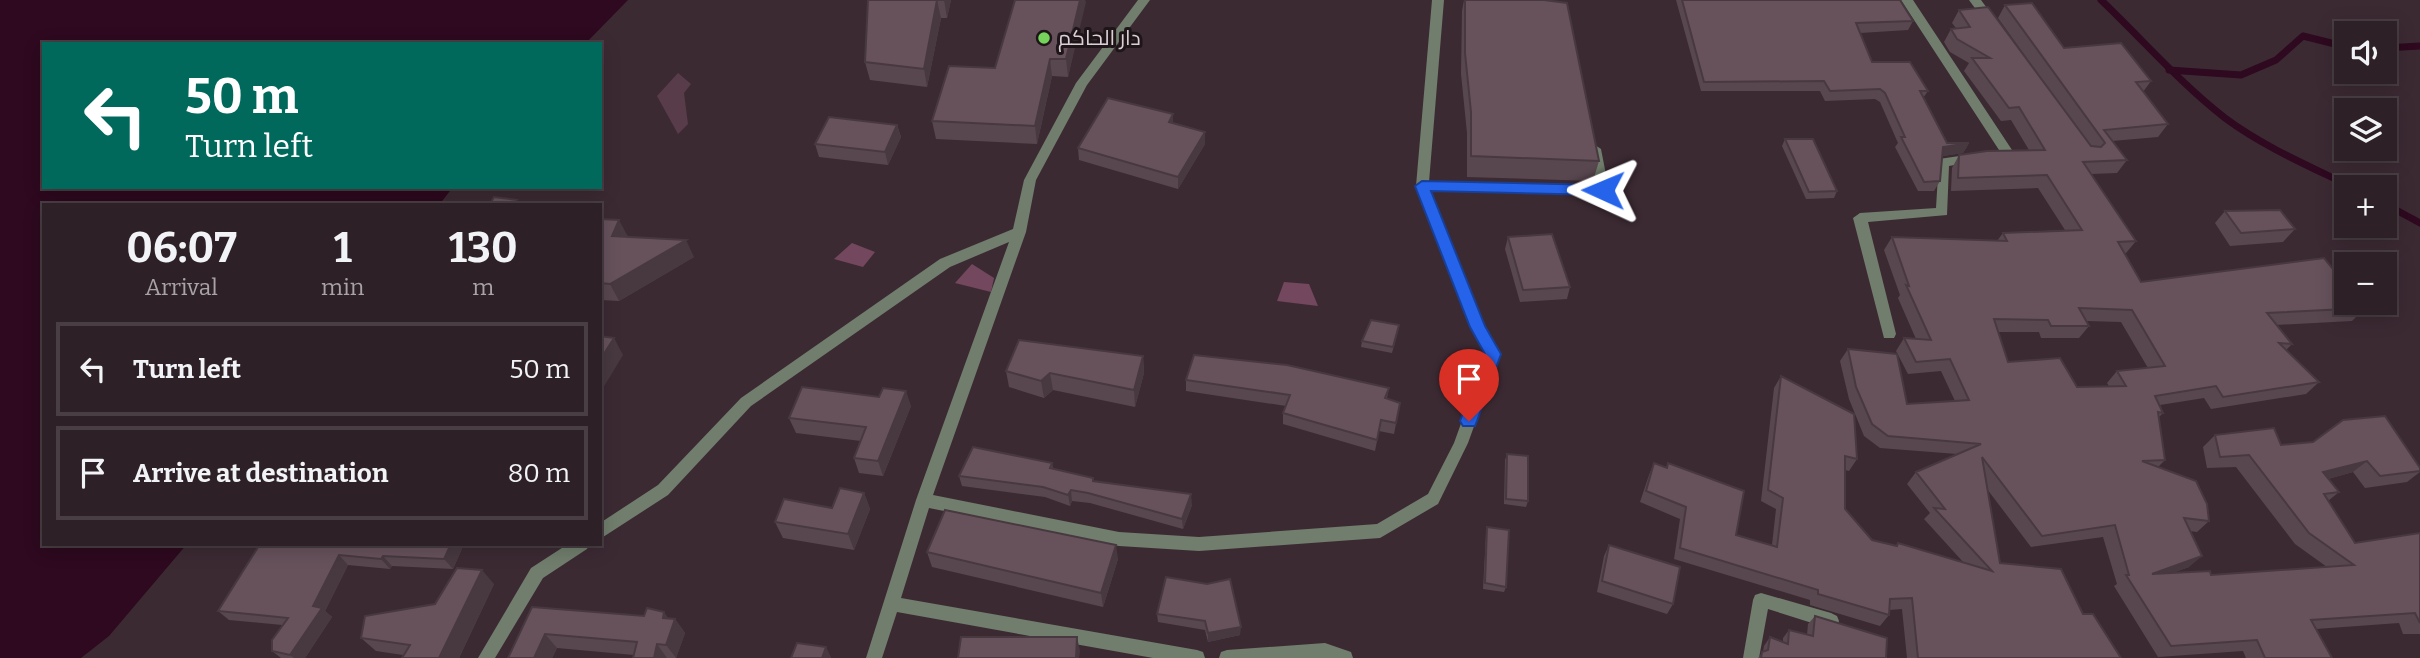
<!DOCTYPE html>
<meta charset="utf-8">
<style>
:root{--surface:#2d2026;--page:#392d32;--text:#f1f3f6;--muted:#a7a3a7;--line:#483e43}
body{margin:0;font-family:Bitter,Cairo,serif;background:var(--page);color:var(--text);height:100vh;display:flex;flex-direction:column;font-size:26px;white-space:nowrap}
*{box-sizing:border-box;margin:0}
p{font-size:23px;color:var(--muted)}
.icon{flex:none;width:38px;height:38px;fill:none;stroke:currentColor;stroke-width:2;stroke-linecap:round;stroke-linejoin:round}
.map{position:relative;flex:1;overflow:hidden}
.side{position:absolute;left:42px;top:203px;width:560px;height:343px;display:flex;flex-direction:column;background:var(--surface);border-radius:0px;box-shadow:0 4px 18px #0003,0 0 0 2px var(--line)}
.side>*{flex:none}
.banner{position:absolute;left:42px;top:42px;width:560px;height:147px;border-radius:0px;box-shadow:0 4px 18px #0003,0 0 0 2px var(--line);background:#00695c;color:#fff;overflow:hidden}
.tools{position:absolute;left:2334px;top:21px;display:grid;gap:14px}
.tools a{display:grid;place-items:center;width:63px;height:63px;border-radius:0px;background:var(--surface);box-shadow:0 4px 18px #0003,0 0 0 2px var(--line);font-size:35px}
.pin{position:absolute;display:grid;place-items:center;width:60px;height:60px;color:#fff;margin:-72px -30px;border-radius:50% 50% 50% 0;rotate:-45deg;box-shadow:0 0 7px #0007}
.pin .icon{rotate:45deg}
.me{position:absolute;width:77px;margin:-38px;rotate:271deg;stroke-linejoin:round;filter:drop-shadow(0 0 5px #0008)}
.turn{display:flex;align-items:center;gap:24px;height:147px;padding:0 28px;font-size:32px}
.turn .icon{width:91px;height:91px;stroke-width:2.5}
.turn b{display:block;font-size:49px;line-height:60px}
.eta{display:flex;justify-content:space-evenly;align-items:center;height:119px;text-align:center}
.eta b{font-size:42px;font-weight:700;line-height:49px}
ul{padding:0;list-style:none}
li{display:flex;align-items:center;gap:21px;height:94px;margin:0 14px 10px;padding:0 14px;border:4px solid var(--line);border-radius:0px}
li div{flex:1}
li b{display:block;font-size:26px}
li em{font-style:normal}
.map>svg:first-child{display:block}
</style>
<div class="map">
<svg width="2420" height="658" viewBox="0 0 2420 658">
<rect width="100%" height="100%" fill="#3c2a33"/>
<path fill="#583c4a" d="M678,73l13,11 -7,9 4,31 -10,10 -21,-38z"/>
<g fill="#73475e">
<path d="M852,243l23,9 -12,15 -29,-8z"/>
<path d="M972,264l22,14 -3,14 -36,-9z"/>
<path d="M1284,282l25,2 9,22 -41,-5z"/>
</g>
<path fill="#2e091f" d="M0,0h628l-43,44h-541v143h409l-14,18h-395v339h143l-78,92 -28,22h-81z"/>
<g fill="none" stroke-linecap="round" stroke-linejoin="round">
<g stroke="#2e091f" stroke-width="7">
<path d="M2101,0c41,39 79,83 124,118 39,29 84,48 127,69"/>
<path d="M2385,48l35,-2"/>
<path d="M2169,70l72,5 35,-15 27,-24 44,11"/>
<path d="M2385,204l35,19"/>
</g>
<g fill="#717e6d" fill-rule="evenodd">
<path d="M1138,0h12l-63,85 -51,95 -10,52 -93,263 186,37 80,5 178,-13 51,-30 26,-51 32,-89 -16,-27 -54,-141 16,-186h12l-15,182 167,3 -7,-36 6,-4 6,4 8,41 -6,5 -173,-4 54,135 16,28 -32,89 -30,61 -58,34 -181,13 -80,-5 -190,-38 -28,90 296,52 6,2 2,6h-52l-256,-46 -15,46h-16l50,-158 93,-258 -59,25 -199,139 -83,89 -68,44v-16l58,-38 83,-87 199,-139 73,-30 11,-49 52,-97z"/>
<path d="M1901,0h12l99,150 2,3 -2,3 -23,2 -2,-3 2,-3 10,-2z"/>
<path d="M1969,0h12l17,23 -2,3h-8z"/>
<path d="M1973,154l4,1 2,3 -2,3 -28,5 -2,49 -79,7 28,112 -2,4h-10l-31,-120 7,-5 76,-5 3,-49z"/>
<path d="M568,544h21l-2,5 -44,29 -48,80h-17l53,-90z"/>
<path d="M1761,593l70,20 6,3 2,5 -2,5 -6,3 -63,-20 -9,49h-16l10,-58 2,-5z"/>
<path d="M1325,643l26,9 2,6h-134l2,-6 6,-2z"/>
</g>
</g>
<g fill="#59474f" fill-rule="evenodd">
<path d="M868,0h83l-4,18h-6l-14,69 -57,-7 -5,-18z"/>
<path d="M1015,0h70l-17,77 -16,-1 -15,68 -101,-5 -4,-18 63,-53z"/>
<path d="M1464,0h80l55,161 -6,20 -126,-4v-44l-6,-59 1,-63z"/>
<path d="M1676,0h224l13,21 -5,9 -48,3 12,29 56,29 -5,7 24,45h22l-6,10 -21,3 -2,25 -6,10h-16l-23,-44 3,-4 -18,-41 -5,-3 -50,2 -5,-10h-119z"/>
<path d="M2005,5l59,43 87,33 -8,11 25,32 -10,13 -46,4 15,19 -10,13 -26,1 45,67 -10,12h-2l17,29 224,26 -13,13 -76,4 16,19 -6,6 33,32 -13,12 -95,15 -7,-11 -44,7 3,8 -4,4 6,43 -7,7 51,54 -12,11 -7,-1 -1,36 -17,6 39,2 116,-8 -32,-23 -59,-77 -29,1 -4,-21 12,-12 205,33v4l-13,10 -42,6 -12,-16 -25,7 11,13 -11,9 27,42 65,-10v101h-17l-4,-11 -83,6 16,29h-86l-3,-7 -85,6 -44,-71 3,-2 -14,-47 -72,10 -44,-58 13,74 83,51 38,44h-214l-5,-49 -13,1v5l-9,11 -70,-21v-5l-136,-41 6,-40 -40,-17 9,-27 5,-12 12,5 2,-5 68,72 36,10 4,-36 -15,-8 13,-113 7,-12 76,83 -8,12 -4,-1v39l27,31 24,6 2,-3 66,20 -40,-44 6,-6 -23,-29 9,-12 41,-18 -77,-6 -16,-12 -15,-37 -9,-38 8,-12 59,55 48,-3 -14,-30 -33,3 -12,-23 8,-13 12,1 -18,-41 2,-3 -16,-45 8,-13 105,4 6,-8 62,-3 -27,-42 -87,3 1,-23 7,-13 70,-5 -18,-30 -10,1 -37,-50 5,-8 -19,-11 -6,-10 7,-13 5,-1 -4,-5 7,-13 87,75 -48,-67zM2087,321l34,1 27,46 -31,3 -10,12 2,3 -32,1 -69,-25 -10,-30h41l2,6h38l10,-12z"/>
<path d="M1173,123l32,9v12l-27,45 -99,-29 -1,-12z"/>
<path d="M897,125l4,12 -13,28 -69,-8 -4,-13z"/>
<path d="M1785,139l52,52 -3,7 -28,1 -24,-53z"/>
<path d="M2225,211l70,18 -12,13 -53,4 -15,-23z"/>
<path d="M600,219l28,17 66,21 -75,44 -19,-1z"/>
<path d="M1508,237l62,50 -3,12 -47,3 -15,-53z"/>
<path d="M1398,331l-6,22 -31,-6 1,-6z"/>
<path d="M1143,356l1,17 -9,34 -82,-17 -9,8 -35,-11 -3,-16z"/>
<path d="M1186,380l203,8 -2,10 13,5 -6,31 -15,-3 -4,20 -92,-27v-11l3,-7 -100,-15z"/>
<path d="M911,406l-28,70 -24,-3 -5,-15 7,-17 -65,-8 -7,-15z"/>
<path d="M1507,454l21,47 -2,6 -22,-3 1,-44z"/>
<path d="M1052,463l1,6 41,12 98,24 -9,24 -93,-26 -18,-2 -2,5 -25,-9 -83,-11 -3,-10z"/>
<path d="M864,493l6,16 -16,41 -71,-12 -8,-16 57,-14z"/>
<path d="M1487,527l19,60 -2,5 -21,-3 3,-56z"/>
<path d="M260,544h204l-11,25 -61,-3 -2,3 -42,-4 -23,46 7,6 -27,41h-24l-9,-7 10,-26 -53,-5 -11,-9z"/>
<path d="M489,544h20l-3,4z"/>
<path d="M1609,545l64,59 -6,10 -70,-22 7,-36z"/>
<path d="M927,552l191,7 -15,48 -171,-40z"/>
<path d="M1166,577l74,58 -32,7 -3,-12 -47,-8 -1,-8z"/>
<path d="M494,584l-35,74h-57l1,-3 -27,-4 -15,-13 74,-34z"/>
<path d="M532,607l143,12 10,14 -9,25h-43l1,-3 -77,-7 -5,10z"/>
<path d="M1815,616l71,42h-128l5,-6 1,-6 6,-9 13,5v-4l6,-8 18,5 1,-11z"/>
</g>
<g fill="#483940">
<path d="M937,0l4,18 -14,69 -3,-18z"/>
<path d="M944,0h7l-4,18z"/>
<path d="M1080,0h5l1,2 -18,75 -2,-18z"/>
<path d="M1050,59l2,17 -15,68 -2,-18z"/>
<path d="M1173,114v12l-4,-4z"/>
<path d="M897,125l4,12 -13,28 -3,-13z"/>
<path d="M1205,132v12l-27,45v-12z"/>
<path d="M1969,143l-6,10 -26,4 6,-10z"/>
<path d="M619,220l9,17 -16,-1z"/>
<path d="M686,240l8,17 -75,44 -9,-17z"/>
<path d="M614,338l9,17 -23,38v-33z"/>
<path d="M1143,356l1,17 -9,34 -1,-17z"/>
<path d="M1050,373l3,17 -9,8 -3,-17z"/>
<path d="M906,391l5,15 -28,70 -5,-15z"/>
<path d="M2367,461l-14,11 -44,12 14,-12z"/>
<path d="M1071,490l1,11 -2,5 -2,-11z"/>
<path d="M864,493l6,16 -16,41 -6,-16z"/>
<path d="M1191,494l1,11 -9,24 -1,-10z"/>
<path d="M451,544h13l-11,25 -9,-10z"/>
<path d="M1116,545l2,14 -15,48 -2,-14z"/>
<path d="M339,555l9,10 -23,46 7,6 -27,41h-11l-4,-3z"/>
<path d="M383,556l9,10 -2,3 -9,-10z"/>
<path d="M2202,556l-13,11 -50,18 13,-11z"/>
<path d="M482,570l12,14 -35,74h-20z"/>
<path d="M664,612l9,13 2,-6 10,14 -9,25 -10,-13 -3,-27z"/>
<path d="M1241,627l-1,8 -32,7v-9z"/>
<path d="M545,634l12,14 -5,10h-18z"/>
<path d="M1077,637l3,14 -1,7h-3z"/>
<path d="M657,644l10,14h-13z"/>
<path d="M826,647l5,10v1h-9z"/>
</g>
<g fill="#67525c" stroke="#483940" stroke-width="2" fill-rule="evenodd">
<path d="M868,0h76h-7l-13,69 -59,-7z"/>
<path d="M1015,0h65l-14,59h-16l-15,67 -103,-5 17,-55 46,2z"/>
<path d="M1465,0h79l23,3 32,158 -128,-5v-44l-6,-59z"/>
<path d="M1682,0h218l13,21 -57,2 16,39h38l18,29h-8l27,52h22l-26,4 -3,34 -16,1 -23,-45h4l-20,-44 -5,-4 -50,2 -6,-10 -120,1z"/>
<path d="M2032,3l32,45 57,-5 30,38 -15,1 32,42 -64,6 23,30 -44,2 53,79 -18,1 23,40 183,-24 23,28v17h13l5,5 -98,5 25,31 -13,-1 40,39 -96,15 -7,-11 -61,10 8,17 -5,-1 7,48 -23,1 54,20 11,23 2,17 -25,-3 18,38 -50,18 58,-3 1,4 143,-10 -45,-32 -60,-78 -29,2 -5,-22 59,-7 7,17 32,-3 30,-22 42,-4 35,52v3l-40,5 -13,-15 -44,11 16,20 -15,2 31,49 65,-10v90l-5,-10 -104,7 21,38h-67l-8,-18 -86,6 -45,-71h3l-14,-50 -73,11 -60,-79 18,106 61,6 22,45h10l28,44h-203l-6,-60 -22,1 -1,16 -71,-21v-4l-138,-42 6,-41 -40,-16 8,-28 13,5 1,-5 76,28 -8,44 41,12 6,-49 -15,-8 13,-114 73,38 3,45 -12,-3v53l27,31 25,6 1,-3 94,28 -58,-63 11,1 -29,-37 65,-28 -93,-8 -16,-12 -16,-37 -8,-38 49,5 10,50 62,-4 -19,-41 -34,3 -12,-24 27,2 -25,-55 3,1 -17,-49 115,4 -4,-8 79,-3 -35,-55 -89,3 1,-23 28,-4 58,-1 -26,-43 -10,1 -37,-50h18l-33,-19 -6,-10 19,-2 -11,-17 29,-3 103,139 10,1 4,-4 -100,-138zM2079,308l53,2 33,56 -48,5 9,15 -49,1 -17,-29 -52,4 -14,-43 54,1 3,6h38z"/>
<path d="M1108,98l65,16 -4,8 36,10 -27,45 -100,-29z"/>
<path d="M829,117l68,8 -12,27 -70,-8z"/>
<path d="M1785,139h28l24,52 -28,1z"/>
<path d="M494,197l23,3 -4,5h-24z"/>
<path d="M2280,210l15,19 -54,4 -16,-22z"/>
<path d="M600,219l19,1 -7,16 74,4 -76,44 -10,-1z"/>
<path d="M1552,234l18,53 -47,3 -15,-53z"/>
<path d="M1371,320l28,5 -6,22 -31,-6z"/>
<path d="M600,336l14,2 -14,22z"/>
<path d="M1019,340l124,16 -9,34 -84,-17 -9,8 -35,-10z"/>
<path d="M1194,355l93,10 102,23 -4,10 15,5 -4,20 -15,-3 -4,20 -94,-27 7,-18 -104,-15z"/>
<path d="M802,387l77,10 4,-9 23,3 -28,70 -24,-3 12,-31 -77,-9z"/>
<path d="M973,447l79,16 -2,5 43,10v3l98,13 -9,25 -94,-26 -17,-3 -3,5 -25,-8 -84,-11z"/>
<path d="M1507,454l21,2v45l-22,-2z"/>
<path d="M840,488l24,5 -16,41 -73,-12 9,-23 48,9z"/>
<path d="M945,510l171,35 -15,48 -174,-41z"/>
<path d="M1487,527l22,3 -3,57 -21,-4z"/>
<path d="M260,544h191l-7,15 -61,-3 -2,3 -42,-4 -26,51 9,2 -32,47 -18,-4v-11l16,-22 -70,-7z"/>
<path d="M1609,545l71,22 -7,37 -71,-23z"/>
<path d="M457,568l25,2 -43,88h-37l8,-13 -49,-7 4,-22 70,-12z"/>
<path d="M1166,577l41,7 23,-5 11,48 -33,6 -3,-12 -48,-7z"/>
<path d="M532,607l112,9 3,-8 17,4 -1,6 12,1 -9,26 -9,-1 -3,14h-21l4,-16 -92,-8 -11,24h-26z"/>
<path d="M1815,616l72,22 -1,20h-125l1,-6 6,-2 2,-13 18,7 1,-14 24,6z"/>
<path d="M961,637h116l-1,21h-118z"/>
<path d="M797,643l29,4 -4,11h-31z"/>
</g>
<path fill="#2563eb" stroke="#184099" stroke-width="2" d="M1422,181l181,4 7,5 -7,5 -172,-4 54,135 16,28 -24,67 -2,5h-12l-3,-5 25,-67 -15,-27 -55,-141z"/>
<circle fill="#75d25b" stroke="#1e1519" stroke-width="2.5" cx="1044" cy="38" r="7"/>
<g text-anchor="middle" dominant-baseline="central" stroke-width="6" stroke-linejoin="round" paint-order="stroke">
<g font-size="21" fill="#dcd0d6" stroke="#1e1519" text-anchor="start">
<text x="1058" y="38">دار الحاكم</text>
</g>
</g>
</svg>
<div class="tools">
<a><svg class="icon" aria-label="sound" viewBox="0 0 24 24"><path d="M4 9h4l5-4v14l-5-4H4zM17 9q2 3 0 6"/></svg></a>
<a><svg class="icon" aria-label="layers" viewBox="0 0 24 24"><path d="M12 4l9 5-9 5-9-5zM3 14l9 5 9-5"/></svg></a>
<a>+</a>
<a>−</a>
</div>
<div class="pin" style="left:1469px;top:421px;background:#d93025"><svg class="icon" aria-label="arrive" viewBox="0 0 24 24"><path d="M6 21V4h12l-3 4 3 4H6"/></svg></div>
<svg class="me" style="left:1603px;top:190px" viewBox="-20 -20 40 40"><path d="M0-17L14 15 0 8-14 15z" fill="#2563eb" stroke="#fff" stroke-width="4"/></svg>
<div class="banner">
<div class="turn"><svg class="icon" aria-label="left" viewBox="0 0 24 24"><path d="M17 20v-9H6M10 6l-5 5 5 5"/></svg><div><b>50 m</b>Turn left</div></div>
</div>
<section class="side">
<div class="eta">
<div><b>06:07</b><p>Arrival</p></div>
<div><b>1</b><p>min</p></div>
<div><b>130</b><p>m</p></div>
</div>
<ul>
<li><svg class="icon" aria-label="left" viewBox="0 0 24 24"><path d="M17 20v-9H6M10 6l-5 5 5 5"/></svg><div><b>Turn left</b></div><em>50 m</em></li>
<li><svg class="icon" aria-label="arrive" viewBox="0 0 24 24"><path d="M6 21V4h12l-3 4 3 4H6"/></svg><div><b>Arrive at destination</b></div><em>80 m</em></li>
</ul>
</section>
</div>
